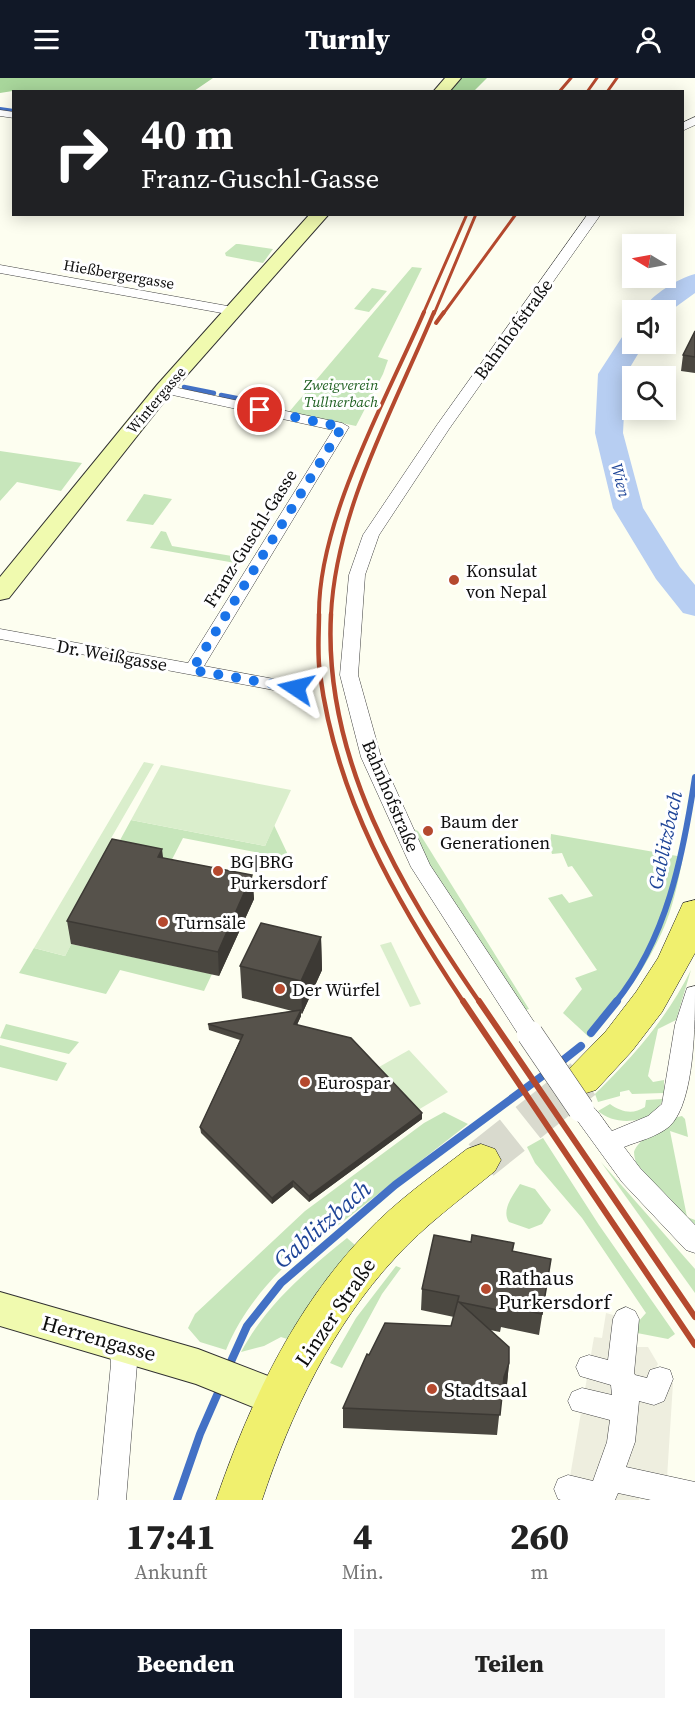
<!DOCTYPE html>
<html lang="de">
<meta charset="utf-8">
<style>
:root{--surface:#fff;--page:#f6f6f6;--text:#222;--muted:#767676;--accent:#111827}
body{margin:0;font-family:"Source Serif 4",serif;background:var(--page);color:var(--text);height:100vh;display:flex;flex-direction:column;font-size:22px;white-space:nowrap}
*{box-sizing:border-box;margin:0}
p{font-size:20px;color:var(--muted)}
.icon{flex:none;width:33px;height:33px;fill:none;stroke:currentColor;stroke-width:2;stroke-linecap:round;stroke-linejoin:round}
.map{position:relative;height:1422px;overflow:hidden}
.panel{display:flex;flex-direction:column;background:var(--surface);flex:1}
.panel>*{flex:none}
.banner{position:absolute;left:12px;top:12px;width:672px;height:126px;border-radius:0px;box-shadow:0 3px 15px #0003;background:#202124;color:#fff;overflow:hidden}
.needle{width:39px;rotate:280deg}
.controls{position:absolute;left:622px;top:156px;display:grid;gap:12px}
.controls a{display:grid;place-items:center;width:54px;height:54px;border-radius:0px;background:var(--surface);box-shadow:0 3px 15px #0003;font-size:30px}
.pin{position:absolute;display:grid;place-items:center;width:51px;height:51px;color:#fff;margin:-26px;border:3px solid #fff;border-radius:50%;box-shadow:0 2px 6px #0007}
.me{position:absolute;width:66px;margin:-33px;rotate:280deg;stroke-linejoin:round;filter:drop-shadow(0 0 4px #0008)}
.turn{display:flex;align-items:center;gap:21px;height:126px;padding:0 30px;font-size:27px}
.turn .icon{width:78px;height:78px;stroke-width:2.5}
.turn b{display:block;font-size:42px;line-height:51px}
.eta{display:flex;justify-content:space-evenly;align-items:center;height:102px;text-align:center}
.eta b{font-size:36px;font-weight:800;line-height:42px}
.cta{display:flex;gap:12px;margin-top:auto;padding:12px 30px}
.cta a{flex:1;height:69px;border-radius:0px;background:var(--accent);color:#fff;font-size:24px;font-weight:800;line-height:69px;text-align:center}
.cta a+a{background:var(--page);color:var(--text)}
header{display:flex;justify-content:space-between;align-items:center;height:78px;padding:0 30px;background:var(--accent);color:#fff;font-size:27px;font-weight:800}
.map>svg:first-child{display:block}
</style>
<header><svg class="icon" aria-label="menu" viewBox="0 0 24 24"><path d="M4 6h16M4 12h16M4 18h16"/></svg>Turnly<svg class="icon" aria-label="person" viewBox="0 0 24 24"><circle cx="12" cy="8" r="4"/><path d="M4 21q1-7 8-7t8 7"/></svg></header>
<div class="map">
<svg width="695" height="1422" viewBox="0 0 695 1422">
<rect width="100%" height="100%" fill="#fdfef0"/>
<g fill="#c7e6bb">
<path d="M236,166h3l34,5 -10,14 -37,-7 -1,-3z"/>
<path d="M412,189l10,1 -44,89 10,3 -5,14 -27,52 -67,-14z"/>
<path d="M372,210l15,3 -18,21 -15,-3z"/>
<path d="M0,373l82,12 -21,28 -44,-9 -17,19z"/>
<path d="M144,416l28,5 -19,26 -27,-4z"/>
<path d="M161,453l5,1 6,14 72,12 -3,6 -91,-16z"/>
<path d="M131,742l134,26 9,-21 16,34 -107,-21 -18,35 -46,-31z"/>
<path d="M411,750l7,3 111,178 -6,2 -88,-136z"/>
<path d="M551,756l132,23c-5,25 -10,51 -21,75 -18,40 -44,73 -72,106l-27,-25 19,-24 -7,-11 22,-8 -49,-72 14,-4 7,9 24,-7 -21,-30 -4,1 -6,-14 -10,1 -2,-7z"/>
<path d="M71,866l141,30 -8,17 -84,-21 -14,24 -87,-21 15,-25 31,8z"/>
<path d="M691,892l-15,50 -18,9 -10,47 5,6 11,-2v13l-32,1 -3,-4 -9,2v4l-22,6 -3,-8c38,-37 72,-76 96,-124z"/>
<path d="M6,946l73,18 -10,12 -69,-16z"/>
<path d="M0,967l67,18 -10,18 -57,-14z"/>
<path d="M663,1021c-9,25 -47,28 -65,12l12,-7c11,8 23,11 35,3l1,-7z"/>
<path d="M444,1034l24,12 -186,145c-24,24 -43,50 -56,81l-26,-8 -12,-14 7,-14 110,-103 119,-88z"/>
<path d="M682,1038l3,3 3,18 -18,-6 17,86 8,3v12l-58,-66c-1,-4 -3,-9 -3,-14 3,-12 37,-35 48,-36z"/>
<path d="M543,1060l56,87 76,109 -7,5 -31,-6 1,-11 8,-9 -64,-95 -47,-55 -8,-16z"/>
<path d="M601,1084l94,107v24z"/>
<path d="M520,1106l15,5 16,21 -9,14 -13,5 -20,-7c-8,-12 4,-27 11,-38z"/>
<path d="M347,1160l8,7 -36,44 -32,50 -6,-2 -17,9 -23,6c25,-47 65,-81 106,-114z"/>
<path d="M396,1188l5,2 -19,26 -40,74 -12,-5 26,-45z"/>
</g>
<g fill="#a8d69b">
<path d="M0,0h213l-19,13 -175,-1 -19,3z"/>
<path d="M462,0h25l-13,13 -25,1z"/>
</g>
<g fill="#daeecc">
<path d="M144,684l10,2 -44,76 16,3 -61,113 -31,-8z"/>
<path d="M161,687l130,25 -26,56 -134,-26z"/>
<path d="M391,864l30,62 -11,3 -30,-62z"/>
<path d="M409,972l39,42 -30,18 -39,-43z"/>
</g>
<path fill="#eeeedf" d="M606,1235l32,9 -4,25h14l10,17 -7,11 22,8 -6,95 -25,-4 -3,26h-73l28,-163 8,1z"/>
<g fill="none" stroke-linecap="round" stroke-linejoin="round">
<path stroke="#4371c5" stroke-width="4" d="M0,31l14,2"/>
<g stroke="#4371c5" stroke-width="4.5">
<path d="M184,309l30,6"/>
<path d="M221,317l47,9"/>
<path d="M277,328l5,1"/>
</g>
<path stroke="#4371c5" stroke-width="6" d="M615,925c52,-64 68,-147 80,-226"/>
<g stroke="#4371c5" stroke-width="8">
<path d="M591,955l26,-32"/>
<path d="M557,987l24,-19"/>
<path d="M228,1290l19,-42 34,-43 114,-98 154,-114"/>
<path d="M177,1422l23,-66 21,-48"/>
</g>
<g fill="#b7cef2" fill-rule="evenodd">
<path d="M695,196v19l-29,21v-4h-24c11,-16 35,-31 53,-36z"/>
<path d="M633,254v12h11l-18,30 -3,59 20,75 37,59 15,18v31l-12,-3 -27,-34 -43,-71 -18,-75 3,-59 26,-40z"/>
</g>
<path stroke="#d9dace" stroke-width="40" stroke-dasharray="40 20" stroke-linecap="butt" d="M481,1082l102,-81"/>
<g stroke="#414141" stroke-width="1">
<g id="street">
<path d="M0,32l14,2v6l-14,-2z"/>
<path d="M695,39v8l-13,6v-8z"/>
<path d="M588,136h13l-152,215 -70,106 -14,40 -7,100 23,82 49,108 108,163 3,6 -3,6 -8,3 -8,-3 -111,-173 -50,-110 -21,-82 9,-100 14,-40 74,-110z"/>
<path d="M0,187l233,42 7,4 -7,4 -233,-42z"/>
<path d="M164,307l178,38 7,4 -145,239 97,18 3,4 -3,4 -6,2 -295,-55v-10l188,34 145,-233 -174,-38 -2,-3 2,-3z"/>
<path d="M695,908c0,36 0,115 -25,140 -13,11 -31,15 -46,21l16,21 55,57v28l-9,-3 -64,-68 -53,-73 4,-7c19,-6 28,16 39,29l36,-15 14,-12 13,-79 12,-37z"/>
<path d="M626,1229l9,4 4,8 -5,54 1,2 12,3 3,-8 10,-3 10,3 3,9 -9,22 -10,4 -15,-4 -4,41 -9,25 69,15v18h-44l-33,-7 -3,7h-54l-3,-1 -4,-10 4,-10 10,-4 25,6 14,-39 3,-22 -38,-10 -4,-9 4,-9 10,-4 30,7 -1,-10 -31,-9 -4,-9 4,-9 9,-3 19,5 5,-41 4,-8z"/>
<path d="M122,1254l9,3 4,9 2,20 -11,136h-28l13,-136 -2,-20 4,-9z"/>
</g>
</g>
<g stroke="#303030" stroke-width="2">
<g id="secondary">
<path d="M445,0h16l-12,14h-16z"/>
<path d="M310,136h19l-158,179 -162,205 -9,2v-23l157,-192z"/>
<path d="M0,1214l198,57 96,37 6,13 -6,13 -14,6 -84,-34 -196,-58z"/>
</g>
</g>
<g stroke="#1f1f1f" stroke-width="1">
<g id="primary">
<path d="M695,822v53l-33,59 -30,39 -36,39 -13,4 -13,-4 -6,-11 6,-11 36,-37 30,-39 22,-34 25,-55z"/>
<path d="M481,1066l14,5 6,11 -6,11c-34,28 -70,54 -100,87 -63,68 -104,155 -133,242h-46c33,-96 78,-192 149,-266 31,-33 67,-58 102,-85z"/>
</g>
</g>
<use href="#street" fill="#fff" fill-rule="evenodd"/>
<use href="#secondary" fill="#f0faaf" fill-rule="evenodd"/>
<use href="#primary" fill="#f0f06e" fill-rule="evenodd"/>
<g stroke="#b5492e" stroke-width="3">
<path d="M559,14l12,-14"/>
<path d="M587,14l10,-14"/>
<path d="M607,14l10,-14"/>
<path d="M423,236l44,-100"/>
<path d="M434,236l42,-100"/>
<path d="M443,236l73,-100"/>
</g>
<g stroke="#b5492e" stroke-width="4">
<path d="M436,245l8,-11"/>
<path d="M319,537c-1,-95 67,-215 105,-303"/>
<path d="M331,537c5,-105 63,-207 103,-303"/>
</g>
<g stroke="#b5492e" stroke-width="4.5">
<path d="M319,536c0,19 -2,40 1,60 16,123 76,227 144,329"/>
<path d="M331,536c-8,145 70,274 149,389"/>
</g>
<g stroke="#b5492e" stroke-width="6">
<path d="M463,923l232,344"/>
<path d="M479,923l216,316"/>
</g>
<g stroke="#414141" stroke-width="27" stroke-linecap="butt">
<path id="street-bridge" d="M530,956l51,75"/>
</g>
<use href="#street-bridge" stroke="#fff" stroke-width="26"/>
</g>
<g fill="#4a4740">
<path d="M695,253v42l-14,-2 2,-16z"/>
<path d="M163,780l89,17 2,24 -35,77 -148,-32 -4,-23z"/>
<path d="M321,859l1,33 -20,44 -1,-1v3l-4,9 125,94 -113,83 -16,-15 -21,17 -71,-71 -1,-6 40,-87 -31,-10 -1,-6 84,-13 -50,-13 -2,-32z"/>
<path d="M471,1164l43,1 -1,8 38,8 -12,76 -38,-8 -1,5 -10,-2 19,33 -2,21 -6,14 -4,37 -154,-7v-20l26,-53 82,-29 3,-9 -33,-7 1,-21z"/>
</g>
<g fill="#3c3934">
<path d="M162,771l3,24 -7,-16z"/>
<path d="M252,797l2,24 -35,77 -1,-24z"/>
<path d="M321,859l1,33 -20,44 -1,-33z"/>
<path d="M301,932v6l-7,15v-7z"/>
<path d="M422,1035v6l-113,83v-6z"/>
<path d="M293,1103v6l-21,17v-6z"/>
<path d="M509,1285l-2,21 -6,14 3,-21z"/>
</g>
<g fill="#56524b" stroke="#3c3934" stroke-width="1.5">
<path d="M695,253v26l-12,-2z"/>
<path d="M112,761l50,10 -4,8 94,18 -34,77 -151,-31z"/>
<path d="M261,845l60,14 -20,44 -61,-15z"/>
<path d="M301,932l-7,14 57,14 71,75 -113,83 -16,-15 -21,17 -72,-71 43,-92 -35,-11z"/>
<path d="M434,1157l37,7 1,-7 42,8 -2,8 39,8 -9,55 -38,-8 -1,5 -44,-9 50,45v16l-5,14 -4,38 -157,-7 24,-54 2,1 16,-32 66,3 8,-30 -37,-7z"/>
</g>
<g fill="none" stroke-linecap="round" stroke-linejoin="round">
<path stroke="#1a73e8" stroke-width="10" stroke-dasharray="0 18" d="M260,332l82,17 -150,243 104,18"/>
</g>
<g fill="#b5492e" stroke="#fff" stroke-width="2">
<circle cx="454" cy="502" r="6"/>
<circle cx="428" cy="753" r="6"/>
<circle cx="218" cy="793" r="6"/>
<circle cx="163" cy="844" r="6"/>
<circle cx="280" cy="911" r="6"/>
<circle cx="305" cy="1004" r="6"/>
<circle cx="486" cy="1211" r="6"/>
<circle cx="432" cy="1311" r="6"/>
</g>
<g text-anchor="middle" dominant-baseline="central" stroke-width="6" stroke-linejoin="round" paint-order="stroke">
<g font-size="15" fill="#0e0e0e" stroke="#fff">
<text transform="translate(119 196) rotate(10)">Hießbergergasse</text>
<text transform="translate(156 322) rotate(-50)">Wintergasse</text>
</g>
<g font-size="15" font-style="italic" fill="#226224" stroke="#fff">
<text x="341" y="306">Zweigverein<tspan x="341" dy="17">Tullnerbach</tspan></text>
</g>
<g font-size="16" font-style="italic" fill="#1f4598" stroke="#fff">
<text transform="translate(621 402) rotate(76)">Wien</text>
</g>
<g font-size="18" fill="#0e0e0e" stroke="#fff">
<text transform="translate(513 251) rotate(-54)">Bahnhofstraße</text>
<text transform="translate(250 460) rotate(-58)">Franz-Guschl-Gasse</text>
<text transform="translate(112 577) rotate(10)">Dr. Weißgasse</text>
<text transform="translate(391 718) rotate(67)">Bahnhofstraße</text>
</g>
<g font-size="18" fill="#0e0e0e" stroke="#fff" text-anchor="start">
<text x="466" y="492">Konsulat<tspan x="466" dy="21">von Nepal</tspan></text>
<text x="440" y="743">Baum der<tspan x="440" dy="21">Generationen</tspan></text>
<text x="230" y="783">BG|BRG<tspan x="230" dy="21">Purkersdorf</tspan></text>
<text x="175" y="844">Turnsäle</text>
<text x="292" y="911">Der Würfel</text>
<text x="317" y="1004">Eurospar</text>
</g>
<g font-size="20" font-style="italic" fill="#1f4598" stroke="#fff">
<text transform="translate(665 762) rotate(-78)">Gablitzbach</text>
</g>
<g font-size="21" fill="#0e0e0e" stroke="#fff" text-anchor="start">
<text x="498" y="1199">Rathaus<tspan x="498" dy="24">Purkersdorf</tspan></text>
<text x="444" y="1311">Stadtsaal</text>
</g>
<g font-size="21" fill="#0e0e0e" stroke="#fff">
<text transform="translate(335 1234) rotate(-56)">Linzer Straße</text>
<text transform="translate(99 1260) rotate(16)">Herrengasse</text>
</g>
<g font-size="24" font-style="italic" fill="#1f4598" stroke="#fff">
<text transform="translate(322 1146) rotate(-41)">Gablitzbach</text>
</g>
</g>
</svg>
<div class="controls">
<a><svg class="needle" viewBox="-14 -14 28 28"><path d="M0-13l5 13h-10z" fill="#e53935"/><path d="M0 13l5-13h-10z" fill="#767676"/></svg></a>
<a><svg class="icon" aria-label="sound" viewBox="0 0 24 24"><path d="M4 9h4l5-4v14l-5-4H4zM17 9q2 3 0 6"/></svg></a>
<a><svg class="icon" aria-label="search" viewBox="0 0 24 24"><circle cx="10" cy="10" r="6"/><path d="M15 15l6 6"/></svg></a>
</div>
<div class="pin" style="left:260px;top:332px;background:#d93025"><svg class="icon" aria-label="arrive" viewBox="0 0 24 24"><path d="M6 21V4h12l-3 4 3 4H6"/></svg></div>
<svg class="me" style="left:296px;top:610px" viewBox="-20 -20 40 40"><path d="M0-17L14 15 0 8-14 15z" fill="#1a73e8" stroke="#fff" stroke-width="4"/></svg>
<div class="banner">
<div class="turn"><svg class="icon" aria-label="right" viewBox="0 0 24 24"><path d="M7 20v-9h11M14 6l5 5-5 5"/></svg><div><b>40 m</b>Franz-Guschl-Gasse</div></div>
</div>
</div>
<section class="panel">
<div class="eta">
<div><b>17:41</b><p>Ankunft</p></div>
<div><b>4</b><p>Min.</p></div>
<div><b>260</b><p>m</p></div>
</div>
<div class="cta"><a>Beenden</a><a>Teilen</a></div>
</section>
